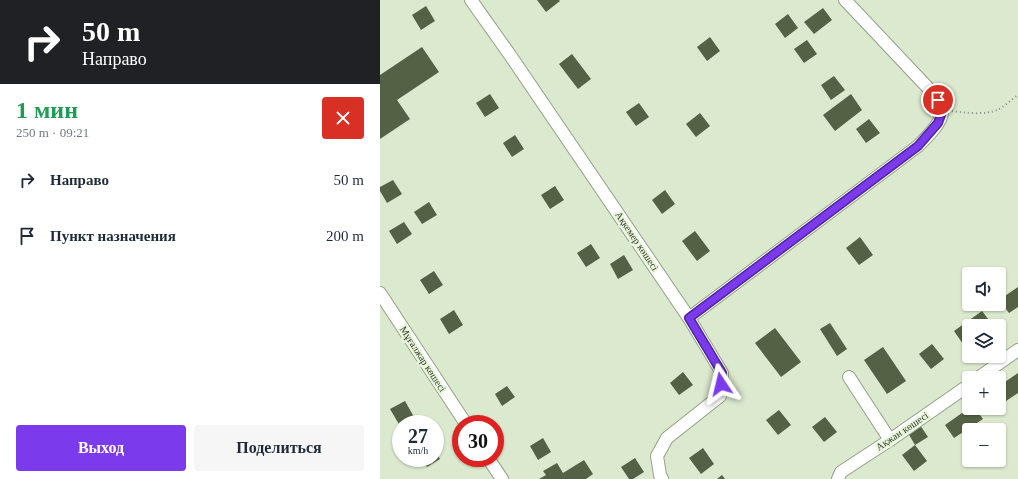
<!DOCTYPE html>
<html lang="ru">
<meta charset="utf-8">
<style>
:root{--surface:#fff;--page:#f6f6f7;--text:#1f2937;--muted:#747a83;--accent:#7c3aed}
body{margin:0;font-family:Georgia,serif;background:var(--page);color:var(--text);height:100vh;display:flex;flex-direction:column;font-size:15px;white-space:nowrap}
*{box-sizing:border-box;margin:0}
p{font-size:13px;color:var(--muted)}
.icon{flex:none;width:22px;height:22px;fill:none;stroke:currentColor;stroke-width:2;stroke-linecap:round;stroke-linejoin:round}
.map{position:relative;flex:1;overflow:hidden}
.sheet{display:flex;flex-direction:column;background:var(--surface);width:380px}
.sheet>*{flex:none}
.banner{background:#202124;color:#fff;overflow:hidden}
.tools{position:absolute;left:582px;top:267px;display:grid;gap:8px}
.tools a{display:grid;place-items:center;width:44px;height:44px;border-radius:4px;background:var(--surface);box-shadow:0 1px 3px #0004;font-size:20px}
.speed{position:absolute;left:12px;top:415px;display:flex;gap:8px;font-size:20px;font-weight:700;text-align:center}
.speed>*{display:grid;place-content:center;width:52px;height:52px;border-radius:50%;background:var(--surface);box-shadow:0 1px 3px #0004;line-height:1}
.speed small{font-size:10px;font-weight:400}
.speed .limit{border:6px solid #d22;background:#fff;color:#111}
.pin{position:absolute;display:grid;place-items:center;width:34px;height:34px;color:#fff;margin:-17px;border:2px solid #fff;border-radius:50%;box-shadow:0 1px 4px #0007}
.me{position:absolute;width:44px;margin:-22px;rotate:350deg;stroke-linejoin:round;filter:drop-shadow(0 0 3px #0008)}
.turn{display:flex;align-items:center;gap:14px;height:84px;padding:0 16px;font-size:18px}
.turn .icon{width:52px;height:52px;stroke-width:2.5}
.turn b{display:block;font-size:28px;line-height:34px}
.round{display:grid;place-items:center;flex:none;width:42px;height:42px;border-radius:4px;background:var(--page)}
.overview{display:flex;align-items:center;justify-content:space-between;height:68px;padding:0 16px}
h1{font-size:24px;font-weight:700;line-height:30px;color:#1e9e55}
.action{display:flex;gap:8px;margin-top:auto;padding:8px 16px}
.action a{flex:1;height:46px;border-radius:4px;background:var(--accent);color:#fff;font-size:16px;font-weight:700;line-height:46px;text-align:center}
.action a+a{background:var(--page);color:var(--text)}
ul{padding:0;list-style:none}
li{display:flex;align-items:center;gap:12px;height:56px;padding:0 16px}
li div{flex:1}
li b{display:block;font-size:15px}
li em{font-style:normal}
main{display:flex;flex:1;min-height:0}
.map>svg:first-child{display:block}
</style>
<main>
<section class="sheet">
<div class="banner">
<div class="turn"><svg class="icon" aria-label="right" viewBox="0 0 24 24"><path d="M7 20v-9h11M14 6l5 5-5 5"/></svg><div><b>50 m</b>Направо</div></div>
</div>
<div class="overview"><div><h1>1 мин</h1><p>250 m · 09:21</p></div><a class="round" style="background:#d93025;color:#fff"><svg class="icon" aria-label="close" viewBox="0 0 24 24"><path d="M6 6l12 12M18 6L6 18"/></svg></a></div>
<ul>
<li><svg class="icon" aria-label="right" viewBox="0 0 24 24"><path d="M7 20v-9h11M14 6l5 5-5 5"/></svg><div><b>Направо</b></div><em>50 m</em></li>
<li><svg class="icon" aria-label="arrive" viewBox="0 0 24 24"><path d="M6 21V4h12l-3 4 3 4H6"/></svg><div><b>Пункт назначения</b></div><em>200 m</em></li>
</ul>
<div class="action"><a>Выход</a><a>Поделиться</a></div>
</section>
<div class="map">
<svg width="638" height="479" viewBox="0 0 638 479">
<rect width="100%" height="100%" fill="#dbe9ce"/>
<g fill="#536145">
<path d="M157,0h22l1,1 -14,11z"/>
<path d="M46,6l9,15 -14,9 -9,-15z"/>
<path d="M443,8l9,12 -18,14 -10,-12z"/>
<path d="M408,14l10,14 -13,10 -10,-14z"/>
<path d="M330,37l10,14 -13,10 -10,-14z"/>
<path d="M427,40l10,14 -13,9 -10,-14z"/>
<path d="M42,47l17,25 -42,28 13,19 -30,20v-64z"/>
<path d="M192,54l19,25 -13,10 -19,-25z"/>
<path d="M454,76l11,14 -14,10 -10,-15z"/>
<path d="M110,94l9,14 -14,9 -9,-14z"/>
<path d="M471,94l11,16 -27,21 -12,-16z"/>
<path d="M259,103l10,14 -13,9 -10,-14z"/>
<path d="M320,113l10,13 -14,11 -10,-13z"/>
<path d="M489,119l11,14 -14,10 -10,-14z"/>
<path d="M135,135l9,14 -12,8 -9,-14z"/>
<path d="M13,180l9,14 -15,9 -7,-12v-4z"/>
<path d="M175,186l9,14 -14,9 -9,-14z"/>
<path d="M285,190l10,14 -13,10 -10,-14z"/>
<path d="M49,202l8,13 -15,9 -8,-12z"/>
<path d="M24,222l8,12 -15,10 -8,-13z"/>
<path d="M315,231l15,20 -13,10 -15,-20z"/>
<path d="M480,237l13,18 -14,10 -13,-17z"/>
<path d="M211,244l9,14 -14,9 -9,-14z"/>
<path d="M244,255l9,15 -15,9 -8,-15z"/>
<path d="M54,271l9,14 -14,9 -9,-14z"/>
<path d="M638,287v20l-9,6 -10,-13z"/>
<path d="M74,310l9,15 -14,9 -9,-15z"/>
<path d="M602,311l10,13 -3,2h-20v14l-6,4 -9,-13z"/>
<path d="M450,323l17,26 -10,7 -17,-27z"/>
<path d="M395,328l26,34 -20,15 -26,-34z"/>
<path d="M552,344l12,15 -13,10 -12,-15z"/>
<path d="M503,347l23,34 -19,13 -23,-34z"/>
<path d="M303,372l10,13 -14,10 -9,-12z"/>
<path d="M638,373v20l-12,8 -7,-10v-5z"/>
<path d="M127,386l8,11 -13,9 -7,-12z"/>
<path d="M25,401l9,16 -11,7h-2l-1,2 -10,-17z"/>
<path d="M589,408h6l8,11 -29,19 -9,-13z"/>
<path d="M399,410l12,15 -13,10 -12,-15z"/>
<path d="M445,417l12,15 -13,10 -12,-15z"/>
<path d="M540,425l8,12 -13,8 -7,-12z"/>
<path d="M163,438l8,14 -13,8 -8,-14z"/>
<path d="M535,445l12,16 -13,10 -12,-16z"/>
<path d="M323,448l11,16 -13,10 -12,-16z"/>
<path d="M55,452l5,7 -13,8 -6,-9h14z"/>
<path d="M255,458l9,14 -11,7h-4l-8,-12z"/>
<path d="M204,460l9,14 -7,5h-47l7,-4 -3,-4 14,-8 6,10z"/>
<path d="M342,475l3,4h-8z"/>
</g>
<g fill="none" stroke-linecap="round" stroke-linejoin="round">
<g stroke="#93a087" stroke-width="14">
<g id="minor">
<path d="M91,0l39,55 179,263 33,55 -2,23 -53,42 -10,18 3,19 2,4"/>
<path d="M0,293l86,131"/>
<path d="M309,318l229,-172c8,-8 24,-23 24,-34 1,-8 -8,-17 -12,-22l-85,-90"/>
<path d="M469,377l41,63"/>
<path d="M598,378l40,-28"/>
<path d="M108,458l14,21"/>
<path d="M458,479l3,-7 49,-32 79,-55"/>
</g>
</g>
<path stroke="#848d7b" stroke-width="2" stroke-dasharray="1 3" stroke-linecap="butt" d="M572,111c12,2 35,4 45,-1 6,-2 15,-11 21,-15"/>
<use href="#minor" stroke="#fff" stroke-width="12"/>
</g>
<g fill="none" stroke-linecap="round" stroke-linejoin="round">
<g stroke="#51269a" stroke-width="10">
<path id="route" d="M341,384l1,-11 -33,-55 229,-172 20,-23 4,-11 -4,-12"/>
</g>
<use href="#route" stroke="#7c3aed" stroke-width="7"/>
</g>
<g text-anchor="middle" dominant-baseline="central" stroke-width="4" stroke-linejoin="round" paint-order="stroke">
<g font-size="10" fill="#31362c" stroke="#e8f6db">
<text transform="translate(257 241) rotate(56)">Ақкемер көшесі</text>
<text transform="translate(43 359) rotate(57)">Мұғалжар көшесі</text>
<text transform="translate(522 431) rotate(-34)">Ақжан көшесі</text>
</g>
</g>
</svg>
<div class="tools">
<a><svg class="icon" aria-label="sound" viewBox="0 0 24 24"><path d="M4 9h4l5-4v14l-5-4H4zM17 9q2 3 0 6"/></svg></a>
<a><svg class="icon" aria-label="layers" viewBox="0 0 24 24"><path d="M12 4l9 5-9 5-9-5zM3 14l9 5 9-5"/></svg></a>
<a>+</a>
<a>−</a>
</div>
<div class="speed"><div>27<small>km/h</small></div><div class="limit">30</div></div>
<div class="pin" style="left:558px;top:100px;background:#d93025"><svg class="icon" aria-label="arrive" viewBox="0 0 24 24"><path d="M6 21V4h12l-3 4 3 4H6"/></svg></div>
<svg class="me" style="left:341px;top:384px" viewBox="-20 -20 40 40"><path d="M0-17L14 15 0 8-14 15z" fill="#7c3aed" stroke="#fff" stroke-width="4"/></svg>
</div>
</main>
